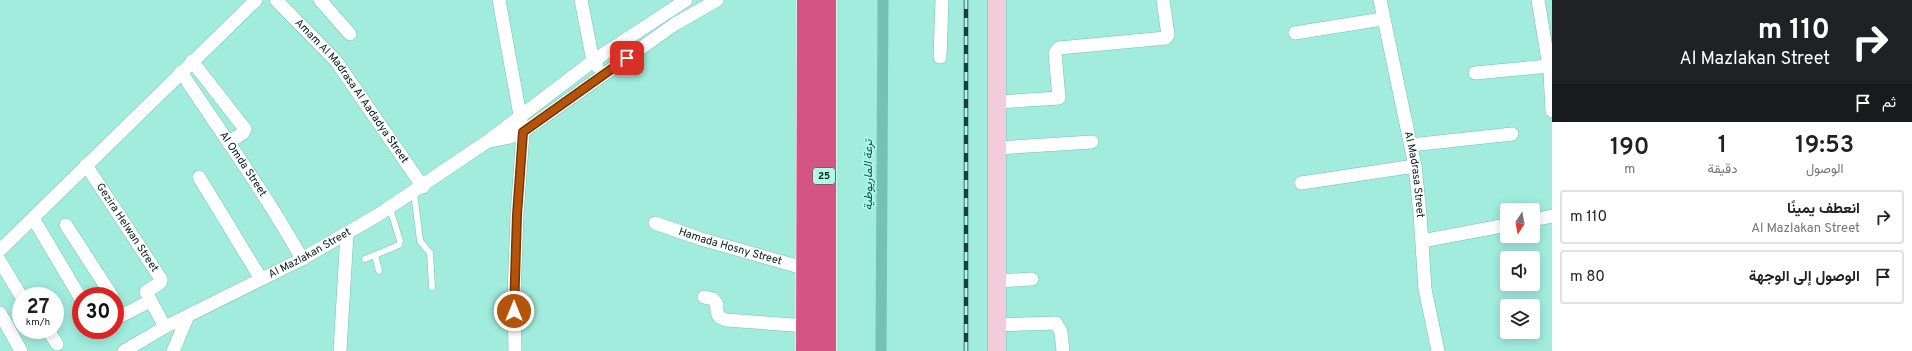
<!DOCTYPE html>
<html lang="ar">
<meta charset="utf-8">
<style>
:root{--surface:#fff;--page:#f6f6f6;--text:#202124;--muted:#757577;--line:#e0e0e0}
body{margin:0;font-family:Overpass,Vazirmatn,sans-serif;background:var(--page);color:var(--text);direction:rtl;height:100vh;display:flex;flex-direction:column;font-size:15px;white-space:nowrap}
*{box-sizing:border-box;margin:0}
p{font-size:13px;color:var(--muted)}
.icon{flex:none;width:22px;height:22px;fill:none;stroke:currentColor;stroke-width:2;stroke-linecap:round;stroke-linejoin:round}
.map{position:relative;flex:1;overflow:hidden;direction:ltr}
.sheet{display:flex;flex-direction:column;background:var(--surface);width:360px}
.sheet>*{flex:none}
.hud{background:#202124;color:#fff;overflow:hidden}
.needle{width:26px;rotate:191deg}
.buttons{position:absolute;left:1500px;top:203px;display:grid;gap:8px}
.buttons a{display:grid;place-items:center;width:40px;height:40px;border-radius:4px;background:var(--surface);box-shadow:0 2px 10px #0003;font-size:20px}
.speed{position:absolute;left:12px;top:287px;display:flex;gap:8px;font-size:20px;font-weight:700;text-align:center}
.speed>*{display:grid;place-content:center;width:52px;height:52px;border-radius:50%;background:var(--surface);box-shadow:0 2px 10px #0003;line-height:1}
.speed small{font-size:10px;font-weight:400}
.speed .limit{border:6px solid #d22;background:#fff;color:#111}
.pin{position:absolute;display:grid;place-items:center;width:34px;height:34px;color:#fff;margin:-17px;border-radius:8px;box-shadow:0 2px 6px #0006}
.me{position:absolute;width:44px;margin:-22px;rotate:0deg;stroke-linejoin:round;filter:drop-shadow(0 0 3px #0008)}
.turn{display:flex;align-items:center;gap:14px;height:84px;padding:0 16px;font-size:18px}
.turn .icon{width:52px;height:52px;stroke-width:2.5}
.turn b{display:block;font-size:28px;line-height:34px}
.then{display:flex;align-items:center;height:38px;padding:0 16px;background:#0003;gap:8px;font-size:15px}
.eta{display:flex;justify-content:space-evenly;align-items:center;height:68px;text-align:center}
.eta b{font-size:24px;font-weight:600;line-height:28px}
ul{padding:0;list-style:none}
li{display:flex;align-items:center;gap:12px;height:54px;margin:0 8px 6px;padding:0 8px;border:2px solid var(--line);border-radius:4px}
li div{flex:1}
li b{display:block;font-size:15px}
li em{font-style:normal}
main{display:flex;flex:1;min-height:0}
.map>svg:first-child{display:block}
</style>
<main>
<section class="sheet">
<div class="hud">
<div class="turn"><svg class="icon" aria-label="right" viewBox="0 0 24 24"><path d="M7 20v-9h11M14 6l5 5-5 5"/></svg><div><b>110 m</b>Al Mazlakan Street</div></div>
<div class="then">ثم<svg class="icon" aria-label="arrive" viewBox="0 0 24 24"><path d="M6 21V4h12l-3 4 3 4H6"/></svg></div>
</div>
<div class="eta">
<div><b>19:53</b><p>الوصول</p></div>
<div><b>1</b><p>دقيقة</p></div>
<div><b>190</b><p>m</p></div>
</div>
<ul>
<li><svg class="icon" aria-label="right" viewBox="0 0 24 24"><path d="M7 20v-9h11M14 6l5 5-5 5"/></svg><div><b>انعطف يمينًا</b><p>Al Mazlakan Street</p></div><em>110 m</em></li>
<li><svg class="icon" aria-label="arrive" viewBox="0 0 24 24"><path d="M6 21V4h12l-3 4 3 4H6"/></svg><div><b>الوصول إلى الوجهة</b></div><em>80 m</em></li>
</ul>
</section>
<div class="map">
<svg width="1552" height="351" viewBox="0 0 1552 351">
<rect width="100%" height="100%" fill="#a1ecdd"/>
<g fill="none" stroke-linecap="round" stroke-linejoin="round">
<path stroke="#74c2b3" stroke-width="11" d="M881,351l2,-351"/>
<g stroke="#76c0b2" stroke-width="7">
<g id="lane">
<path d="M414,192l6,49 10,12 2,34"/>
<path d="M375,255l4,16"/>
<path d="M365,259l34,-14 1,-4 -10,-33"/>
</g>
</g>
<g stroke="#76c0b2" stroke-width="14">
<g id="street">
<path id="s1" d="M276,0l60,61 87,126"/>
<path d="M320,0l30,34"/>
<path d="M499,0l24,132 -6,83 -3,82 1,54"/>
<path d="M581,0l12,61 4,5"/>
<path id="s2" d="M1380,0l35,166 5,48 5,75 13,62"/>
<path d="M1538,0l12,72 2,39"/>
<path d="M1295,33l87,-14"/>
<path d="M940,57l2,-57"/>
<path d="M192,61l53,68 -2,4 -14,9"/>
<path id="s3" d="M181,72c41,62 85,122 121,187"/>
<path d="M1475,73l74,-7"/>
<path d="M997,102l62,-4 -4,-45 4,-5 107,-10 2,-3 -5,-35"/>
<path d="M490,141l20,-4 13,-5 152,-108 42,-24"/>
<path d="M1411,145l101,-11"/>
<path d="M997,148l95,-6"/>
<path id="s4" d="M86,165l75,114v3l-15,10 19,35"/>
<path d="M199,177l62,102"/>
<path d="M1301,183l114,-17"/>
<path d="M33,218l48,81"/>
<path d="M1533,220l19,-4"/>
<path id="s5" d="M655,223l46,16 106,30"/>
<path d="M66,225l46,71"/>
<path d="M1422,241l85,-16"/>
<path d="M0,250l256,-250"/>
<path d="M0,261l21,35"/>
<path d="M997,281l35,-2"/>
<path d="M704,297l9,2 4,5c-1,9 0,13 9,16l81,6"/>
<path d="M0,313l21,38"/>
<path d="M115,319l35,-18"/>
<path d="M997,325l59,-2 5,9 2,19"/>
<path d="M48,330l9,14"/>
<path id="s6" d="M124,351l41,-24 137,-68 76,-44 110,-74 105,-80 93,-61"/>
<path d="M173,351l15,-35"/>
<path d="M340,351l7,-118"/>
</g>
</g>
<g stroke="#76c0b2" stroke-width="19">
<path id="secondary" d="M997,0v351"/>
</g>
<g stroke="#fff" stroke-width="23">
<g id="highway">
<path d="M807,351l1,-351"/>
<path d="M825,351v-351"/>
</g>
</g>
<use href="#lane" stroke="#fff" stroke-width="6"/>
<use href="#street" stroke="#fff" stroke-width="13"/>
<use href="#secondary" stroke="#f2ccda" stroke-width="18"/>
<use href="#highway" stroke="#d45483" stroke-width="22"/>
<g stroke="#1a3e38" stroke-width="4.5">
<path id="rail" d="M966,0v351"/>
</g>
<use href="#rail" stroke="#aef9ea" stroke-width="3" stroke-dasharray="9" stroke-linecap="butt"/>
</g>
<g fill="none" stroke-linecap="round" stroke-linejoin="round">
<g stroke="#753606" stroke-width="10">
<path id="route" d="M514,311l3,-96 6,-83 104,-74"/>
</g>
<use href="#route" stroke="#b45309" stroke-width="7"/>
</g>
<g text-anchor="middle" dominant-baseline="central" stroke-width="3.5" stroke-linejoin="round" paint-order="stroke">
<rect fill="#aef9ea" stroke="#345f57" stroke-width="1" x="813" y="168" width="22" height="16" rx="3"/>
<g font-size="10" font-weight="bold" fill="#001d18">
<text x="824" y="176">25</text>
</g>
<g font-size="11" fill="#001d18" stroke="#aef9ea">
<text stroke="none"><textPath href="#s1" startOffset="119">Amam Al Madrasa Al Aadadya Street</textPath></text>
<text stroke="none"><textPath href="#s3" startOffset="111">Al Omda Street</textPath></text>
<text stroke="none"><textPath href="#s2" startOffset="178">Al Madrasa Street</textPath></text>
<text stroke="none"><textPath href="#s4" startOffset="75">Gezira Helwan Street</textPath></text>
<text stroke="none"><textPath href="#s5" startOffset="79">Hamada Hosny Street</textPath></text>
<text stroke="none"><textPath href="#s6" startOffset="210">Al Mazlakan Street</textPath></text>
</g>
<g font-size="12" font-style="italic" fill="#12554b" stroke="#aef9ea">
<text transform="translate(869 175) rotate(-90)">ترعة الماريوطية</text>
</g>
</g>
</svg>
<div class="buttons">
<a><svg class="needle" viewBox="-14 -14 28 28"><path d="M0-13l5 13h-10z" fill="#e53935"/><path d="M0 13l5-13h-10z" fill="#757577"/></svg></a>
<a><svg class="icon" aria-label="sound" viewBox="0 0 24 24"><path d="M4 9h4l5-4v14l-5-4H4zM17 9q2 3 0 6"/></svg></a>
<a><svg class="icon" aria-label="layers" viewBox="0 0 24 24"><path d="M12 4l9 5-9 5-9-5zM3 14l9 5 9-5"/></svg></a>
</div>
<div class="speed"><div>27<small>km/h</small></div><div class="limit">30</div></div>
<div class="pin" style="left:627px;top:58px;background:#d93025"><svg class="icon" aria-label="arrive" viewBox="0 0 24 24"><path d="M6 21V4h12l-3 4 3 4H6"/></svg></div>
<svg class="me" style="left:514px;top:311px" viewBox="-20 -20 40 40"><circle r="17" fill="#b45309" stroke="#fff" stroke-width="3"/><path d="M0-11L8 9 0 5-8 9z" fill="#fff"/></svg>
</div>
</main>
